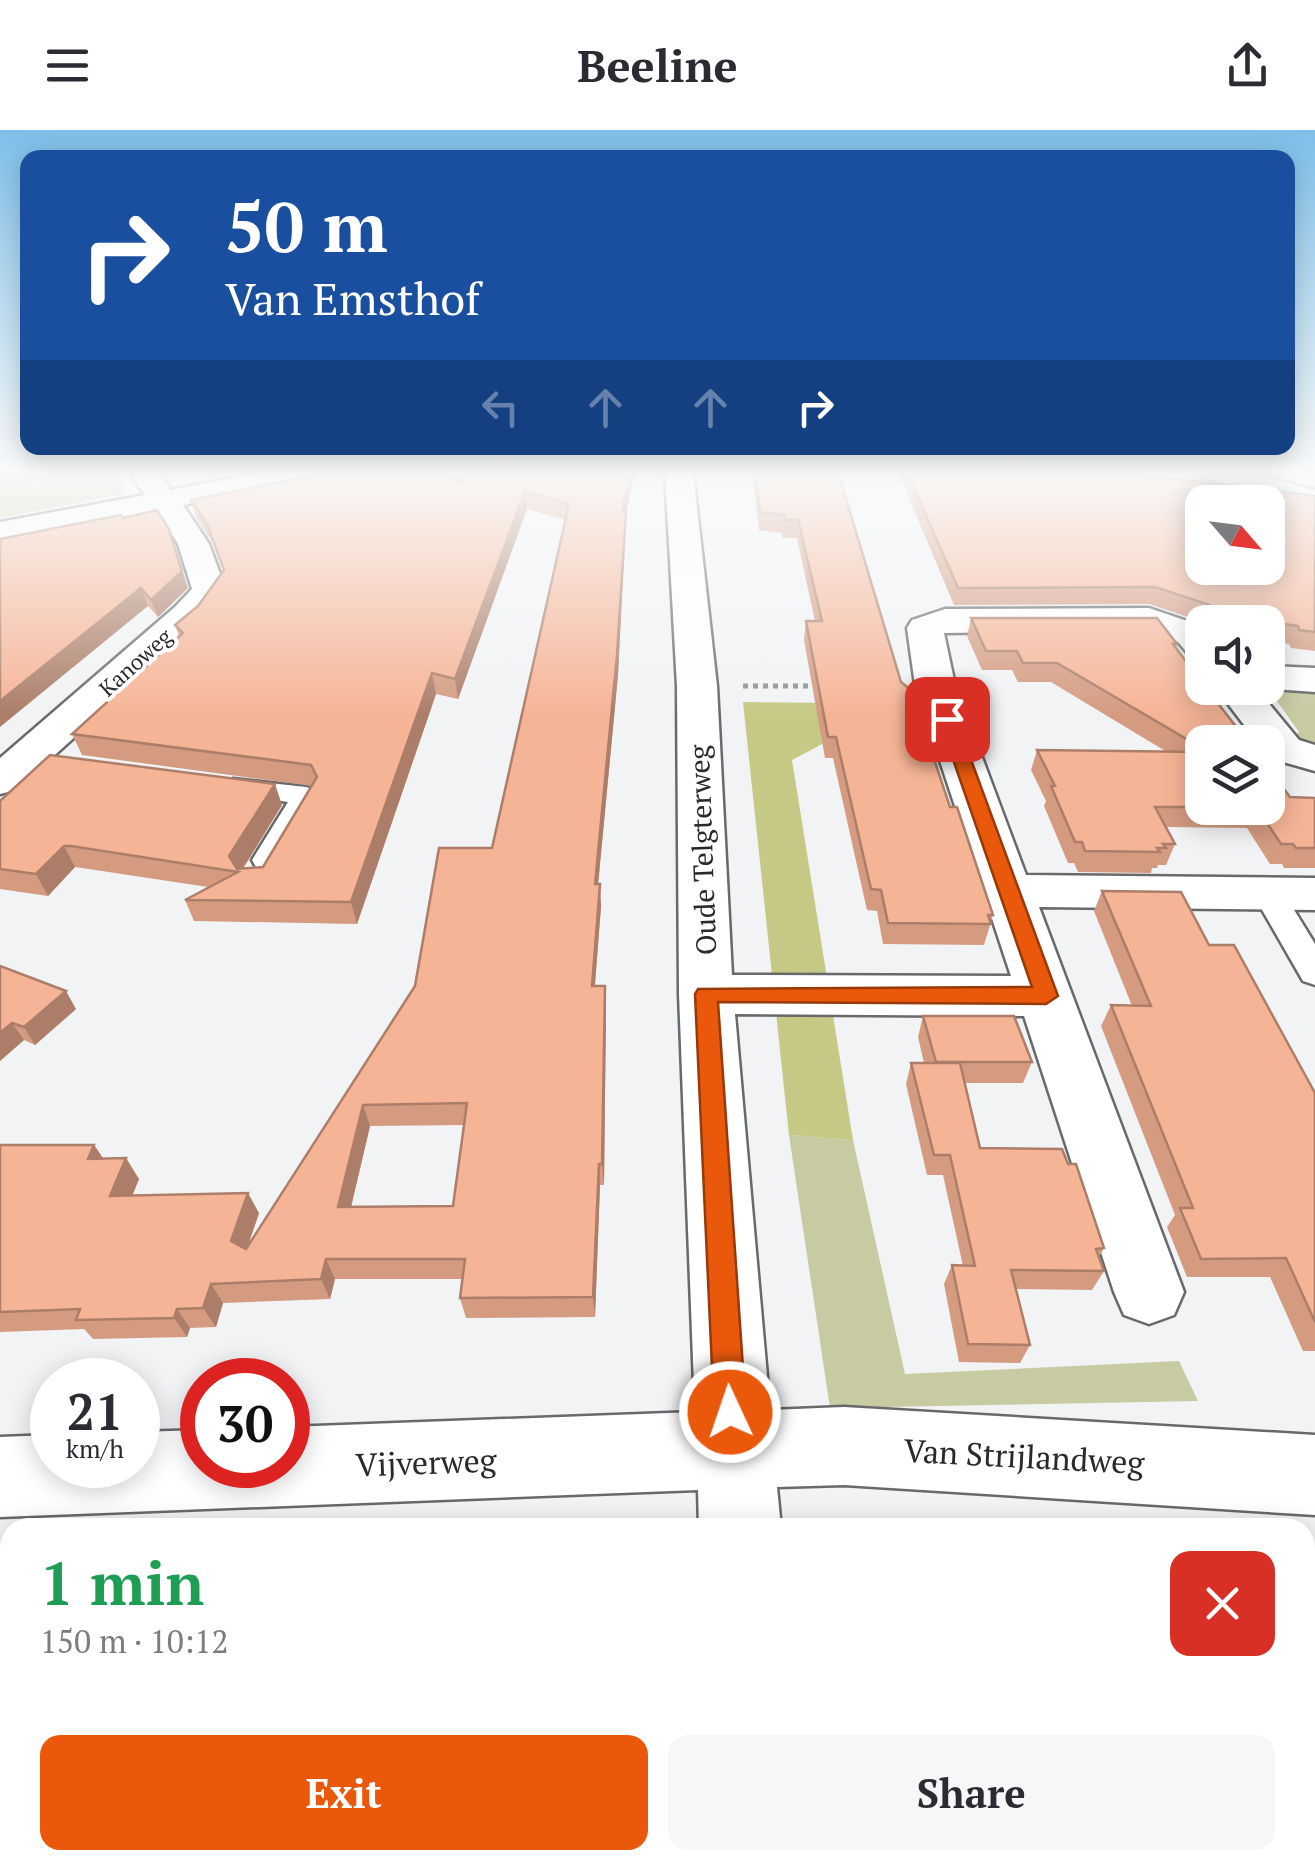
<!DOCTYPE html>
<meta charset="utf-8">
<style>
:root{--surface:#fff;--page:#f7f7f7;--text:#2b2b33;--muted:#7c7c81;--accent:#ea580c}
body{margin:0;font-family:"PT Serif",serif;background:var(--page);color:var(--text);height:100vh;display:flex;flex-direction:column;font-size:38px;white-space:nowrap}
*{box-sizing:border-box;margin:0}
p{font-size:32px;color:var(--muted)}
.icon{flex:none;width:55px;height:55px;fill:none;stroke:currentColor;stroke-width:2;stroke-linecap:round;stroke-linejoin:round}
.map{position:relative;flex:1;overflow:hidden}
.panel{position:absolute;left:0px;top:1388px;width:1315px;height:352px;display:flex;flex-direction:column;background:var(--surface);border-radius:30px 30px 0 0;box-shadow:0 5px 25px #0003}
.panel>*{flex:none}
.banner{position:absolute;left:20px;top:20px;width:1275px;height:305px;border-radius:20px;box-shadow:0 5px 25px #0003;background:#1a4fa0;color:#fff;overflow:hidden}
.needle{width:65px;rotate:118deg}
.controls{position:absolute;left:1185px;top:355px;display:grid;gap:20px}
.controls a{display:grid;place-items:center;width:100px;height:100px;border-radius:20px;background:var(--surface);box-shadow:0 5px 25px #0003;font-size:50px}
.speed{position:absolute;left:30px;top:1228px;display:flex;gap:20px;font-size:50px;font-weight:700;text-align:center}
.speed>*{display:grid;place-content:center;width:130px;height:130px;border-radius:50%;background:var(--surface);box-shadow:0 5px 25px #0003;line-height:1}
.speed small{font-size:25px;font-weight:400}
.speed .limit{border:15px solid #d22;background:#fff;color:#111}
.pin{position:absolute;display:grid;place-items:center;width:85px;height:85px;color:#fff;margin:-42px;border-radius:20px;box-shadow:0 5px 15px #0006}
.me{position:absolute;width:110px;margin:-55px;rotate:357deg;stroke-linejoin:round;filter:drop-shadow(0 0 8px #0008)}
.turn{display:flex;align-items:center;gap:35px;height:210px;padding:0 40px;font-size:45px}
.turn .icon{width:130px;height:130px;stroke-width:2.5}
.turn b{display:block;font-size:70px;line-height:85px}
.lanes{display:flex;align-items:center;height:95px;padding:0 40px;background:#0003;justify-content:center;gap:50px;direction:ltr}
.lanes .off{opacity:.35}
.round{display:grid;place-items:center;flex:none;width:105px;height:105px;border-radius:20px;background:var(--page)}
.headline{display:flex;align-items:center;justify-content:space-between;height:170px;padding:0 40px}
h1{font-size:60px;font-weight:600;line-height:75px;color:#1e9e55}
.primary-button{display:flex;gap:20px;margin-top:auto;padding:20px 40px}
.primary-button a{flex:1;height:115px;border-radius:20px;background:var(--accent);color:#fff;font-size:40px;font-weight:600;line-height:115px;text-align:center}
.primary-button a+a{background:var(--page);color:var(--text)}
header{display:flex;justify-content:space-between;align-items:center;height:130px;padding:0 40px;background:var(--surface);font-size:45px;font-weight:600}
.map>svg:first-child{display:block}
</style>
<header><svg class="icon" aria-label="menu" viewBox="0 0 24 24"><path d="M4 6h16M4 12h16M4 18h16"/></svg>Beeline<svg class="icon" aria-label="share" viewBox="0 0 24 24"><path d="M12 15V3M7 8l5-5 5 5M5 13v7h14v-7"/></svg></header>
<div class="map">
<svg width="1315" height="1738" viewBox="0 0 1315 1738">
<rect width="100%" height="100%" fill="#f2f3f5"/>
<g fill="#c8caa1">
<path d="M0,342h124l-1,22 -123,24z"/>
<path d="M1268,554l47,2v65l-24,-10 8,-9 -22,-31 -21,-8v-5h12z"/>
<path d="M789,1005l64,5 52,234 274,-13 19,40 -368,7z"/>
</g>
<path fill="#c6c885" d="M743,572l97,1 5,29 -53,28 61,380 -64,-5z"/>
<g fill="none" stroke-linecap="round" stroke-linejoin="round">
<g stroke="#67696a" stroke-width="5">
<g id="service">
<path d="M233,649l73,8 10,3 4,6 -42,71h-22l-4,-7 36,-58 -65,-9 -4,-6z"/>
<path d="M1269,754l11,3 35,57v41l-12,-4 -50,-87 5,-7z"/>
</g>
</g>
<g stroke="#67696a" stroke-width="5">
<g id="minor">
<path d="M134,342h28l-2,4 11,14 92,-18h61l-14,8 -127,25 26,39 17,46 -25,33 -185,167 -16,4v-36l175,-151 17,-18 -14,-45 -21,-34 -157,30v-18l145,-27 -13,-18z"/>
<path d="M665,342h28l24,214 15,289 279,1 -96,-291 -8,-57 5,-8 33,-11 204,-1 53,18v32l-13,-3 -11,-13 -33,-12 -201,3 11,52 71,190 289,3v32l-276,-3 145,385 -10,23 -25,9 -25,-9 -10,-23 -90,-276 -289,-2 35,396 74,-3 471,28v80l-471,-30 -67,2 4,41h-82l-1,-38 -698,27v-80l52,-2v30h86v-33l64,-2v35h86v-38l407,-15 -16,-418 -2,-308z"/>
<path d="M1201,342h48l66,18v18l-110,-30z"/>
<path d="M1268,536l47,2v24l-55,-4h8z"/>
<path d="M1216,558h40l43,52 16,5v26l-46,-13 -1,-16h-11z"/>
<path d="M725,1730h98l2,8h-100z"/>
</g>
</g>
<path stroke="#909192" stroke-width="5" stroke-dasharray="5 5" stroke-linecap="butt" d="M743,556h77"/>
<path stroke="#909192" stroke-width="10" stroke-dasharray="12 12" stroke-linecap="butt" d="M303,1738l1,-8"/>
<use href="#service" fill="#fff" fill-rule="evenodd"/>
<use href="#minor" fill="#fff" fill-rule="evenodd"/>
</g>
<g fill="#d49b81" fill-rule="evenodd">
<path d="M329,342h306l-9,41 -8,162 -20,209 3,22 -6,80h10l1,22 -2,177h-4l-5,132 -129,1 -6,-20 3,-19h-128l-5,20 -107,4 -7,24 -26,1 -3,9 -94,2 -9,-10 -84,3v-187h94l9,13 36,21 -7,16 127,18 -12,36 168,-263 77,-138 74,-328 -39,-11 -69,190 -22,-5 -79,230 -163,-3 -9,-21 23,-13 -126,-19 -7,-1 -27,29 -48,-7v-88l282,4 -39,64 20,-2 49,-81 -230,-31 -10,-21 107,-98 -4,-11 23,-19 25,-35 -10,-28 -17,-25 -5,-18zM464,995l-11,81 -102,1 19,-81z"/>
<path d="M752,342h86l63,210 92,233 -9,30 -101,-1 -6,-33 -10,-1 -34,-152h-8l-21,-118 2,-19h9l-18,-83h-14l-1,-5 -23,-3z"/>
<path d="M898,342h182l235,24v155l-24,-3 -2,-4 -21,-3v-19h-65l-54,-18 -195,1z"/>
<path d="M0,409l188,49 -30,29 -10,-11z"/>
<path d="M971,488l206,26 -1,4 26,94v66l88,-11 25,1v70h-31l-2,-4h-12l-23,-36 -81,-1 9,17 -9,21h-8l-1,3h-5l-1,5 -73,-1 -4,-9h-6l-24,-57 2,-5 -15,-31 6,-20 130,2 -116,-70h-33l-6,-12h-30l-15,-34z"/>
<path d="M1102,761l107,54 106,148v258h-12l-33,-74h-83l-20,-50 8,-12 -74,-189 10,-21 21,1 -38,-95z"/>
<path d="M0,836l76,43 -41,36 -11,-5 -24,21z"/>
<path d="M923,886l109,46 -9,21h-58l15,65 88,16 36,84 -5,9 5,14 -12,19 -77,-1 15,56 -10,18 -61,-1 -15,-78 8,-19 11,1 -20,-91h-16l-21,-91 5,-21h13l-6,-26z"/>
<rect x="0" y="1480" width="10" height="114"/>
<path d="M1315,1560v172l-56,2 -2,-4h48v-169z"/>
</g>
<g fill="#ac7e69">
<path d="M631,342h4l-9,41 -8,162 -22,231 -1,-22 27,-372z"/>
<path d="M525,361l2,18 -69,190 -3,-20z"/>
<path d="M175,416l13,42 -30,29 -7,-17z"/>
<path d="M141,458l7,18 -148,121v-26z"/>
<path d="M432,543l4,21 -79,230 -6,-22z"/>
<path d="M275,654l7,21 -43,69 -10,-18z"/>
<path d="M64,716l11,21 -27,29 -12,-22z"/>
<path d="M600,754l1,22 -8,102 -1,-22z"/>
<path d="M605,856l1,22 -2,177 -2,-21z"/>
<path d="M66,861l10,18 -41,36 -11,-18z"/>
<path d="M12,893l12,17 -24,21v-28z"/>
<path d="M363,975l7,21 -24,102 -8,-21z"/>
<path d="M94,1015l14,21 -20,-7z"/>
<path d="M126,1028l13,21 -15,37 -14,-20z"/>
<path d="M599,1034l1,21 -5,132 -2,-20z"/>
<path d="M248,1063l11,20 -17,49 -11,-21z"/>
<path d="M326,1129l9,20 -5,20 -9,-20z"/>
<path d="M211,1154l12,19 -7,24 -13,-19z"/>
<path d="M177,1179l13,19 -3,9 -13,-19z"/>
<path d="M16,1730h24l-2,8h-25z"/>
</g>
<g fill="#f6b496" stroke="#ac7e69" stroke-width="2.5" fill-rule="evenodd">
<path d="M329,342h117l16,13 4,-10 -9,-3h174l-9,40h4l-9,143 -22,229h5l-8,102h13l-3,178h-3l-6,133 -133,1 5,-39h-139l-5,20 -110,5 -8,24 -26,1 -3,9 -98,2 4,-11 -80,3v-167h94l-6,14 38,-1 -16,38 138,-3 -17,48 15,8 169,-263 24,-138h53l77,-344 -44,-13 -70,188 -23,-6 -81,229 -166,-2 53,-28 -167,-26h-7l-28,28 -36,-5v-68l50,-46 225,29 -46,72 8,13 26,-2 54,-90 -6,-12 -239,-31 111,-101 -8,-8 23,-19 26,-36 -17,-46 -16,-24zM467,973l-14,103 -115,1 25,-102z"/>
<path d="M755,342h83l63,210 10,8 39,117h7l36,108h-5l3,9 -103,-1 -7,-33 -10,-1 -35,-152h-8l-22,-116h16l-24,-101h-13l-1,-5 -24,-3z"/>
<path d="M907,342h216l192,24v136l-16,-2 -1,-4 -85,-11 -3,-10 -55,-18 -197,1zM1202,372h66v66h-66z"/>
<path d="M157,380l12,19 13,42 -31,29 -10,-12 -141,113v-162l121,-24 2,3z"/>
<path d="M971,488h186l20,26h-4l29,39v5h4l42,54h-46v6l-145,-85h-34l-6,-12h-31z"/>
<path d="M1037,620l165,2v55h-47l20,37h-12l3,4h-9l3,4 -75,-1 -3,-9h-7l-24,-56h4z"/>
<path d="M1268,638l22,29 25,1v50h-19l-3,-4h-12l-24,-36h-27h38z"/>
<path d="M1102,761l79,1 28,53h25l81,148v229l-29,-64 -85,1 -21,-51h13l-82,-203 40,1z"/>
<path d="M0,836l66,25 -42,36 -12,-4 -12,10z"/>
<path d="M923,886h91l18,46h-96z"/>
<path d="M911,933h49l20,85 82,1 6,15h8l28,84 -8,1 8,22 -93,-1 19,75 -62,-1 -16,-79 23,1 -25,-111h-16z"/>
<rect x="0" y="1480" width="10" height="103"/>
<path d="M1315,1560v167l-10,1v-167z"/>
<path d="M10,1597v133h6l-3,8h-13v-113z"/>
<path d="M323,1730h263l-1,8h-264z"/>
</g>
<linearGradient id="sky" x2="0" y2="1"><stop stop-color="#7ebfe9"/><stop offset="0.58" stop-color="#f9fafa"/><stop offset="1" stop-color="#f9fafa" stop-opacity="0"/></linearGradient>
<rect width="1315" height="586" fill="url(#sky)"/>
<path fill="#ea580c" stroke="#983908" stroke-width="2.5" d="M947,584l9,5 102,277 -12,8 -328,-2 28,410 -5,11 -11,5 -11,-5 -5,-11 -19,-418 3,-5 334,-2 -93,-268z"/>
<g text-anchor="middle" dominant-baseline="central" stroke-width="8" stroke-linejoin="round" paint-order="stroke">
<g font-size="22" fill="#292a2a" stroke="#fff">
<text transform="translate(135 532) rotate(-42)">Kanoweg</text>
</g>
<g font-size="28" fill="#292a2a" stroke="#fff">
<text transform="translate(702 720) rotate(-92)">Oude Telgterweg</text>
</g>
<g font-size="32" fill="#292a2a" stroke="#fff">
<text transform="translate(1024 1326) rotate(3)">Van Strijlandweg</text>
<text transform="translate(426 1332) rotate(-2)">Vijverweg</text>
</g>
</g>
</svg>
<div class="controls">
<a><svg class="needle" viewBox="-14 -14 28 28"><path d="M0-13l5 13h-10z" fill="#e53935"/><path d="M0 13l5-13h-10z" fill="#7c7c81"/></svg></a>
<a><svg class="icon" aria-label="sound" viewBox="0 0 24 24"><path d="M4 9h4l5-4v14l-5-4H4zM17 9q2 3 0 6"/></svg></a>
<a><svg class="icon" aria-label="layers" viewBox="0 0 24 24"><path d="M12 4l9 5-9 5-9-5zM3 14l9 5 9-5"/></svg></a>
</div>
<div class="speed"><div>21<small>km/h</small></div><div class="limit">30</div></div>
<div class="pin" style="left:947px;top:589px;background:#d93025"><svg class="icon" aria-label="arrive" viewBox="0 0 24 24"><path d="M6 21V4h12l-3 4 3 4H6"/></svg></div>
<svg class="me" style="left:730px;top:1282px" viewBox="-20 -20 40 40"><circle r="17" fill="#ea580c" stroke="#fff" stroke-width="3"/><path d="M0-11L8 9 0 5-8 9z" fill="#fff"/></svg>
<div class="banner">
<div class="turn"><svg class="icon" aria-label="right" viewBox="0 0 24 24"><path d="M7 20v-9h11M14 6l5 5-5 5"/></svg><div><b>50 m</b>Van Emsthof</div></div>
<div class="lanes"><svg class="icon off" aria-label="left" viewBox="0 0 24 24"><path d="M17 20v-9H6M10 6l-5 5 5 5"/></svg><svg class="icon off" aria-label="ahead" viewBox="0 0 24 24"><path d="M12 20V5M6 11l6-6 6 6"/></svg><svg class="icon off" aria-label="ahead" viewBox="0 0 24 24"><path d="M12 20V5M6 11l6-6 6 6"/></svg><svg class="icon" aria-label="right" viewBox="0 0 24 24"><path d="M7 20v-9h11M14 6l5 5-5 5"/></svg></div>
</div>
<section class="panel">
<div class="headline"><div><h1>1 min</h1><p>150 m · 10:12</p></div><a class="round" style="background:#d93025;color:#fff"><svg class="icon" aria-label="close" viewBox="0 0 24 24"><path d="M6 6l12 12M18 6L6 18"/></svg></a></div>
<div class="primary-button"><a>Exit</a><a>Share</a></div>
</section>
</div>
